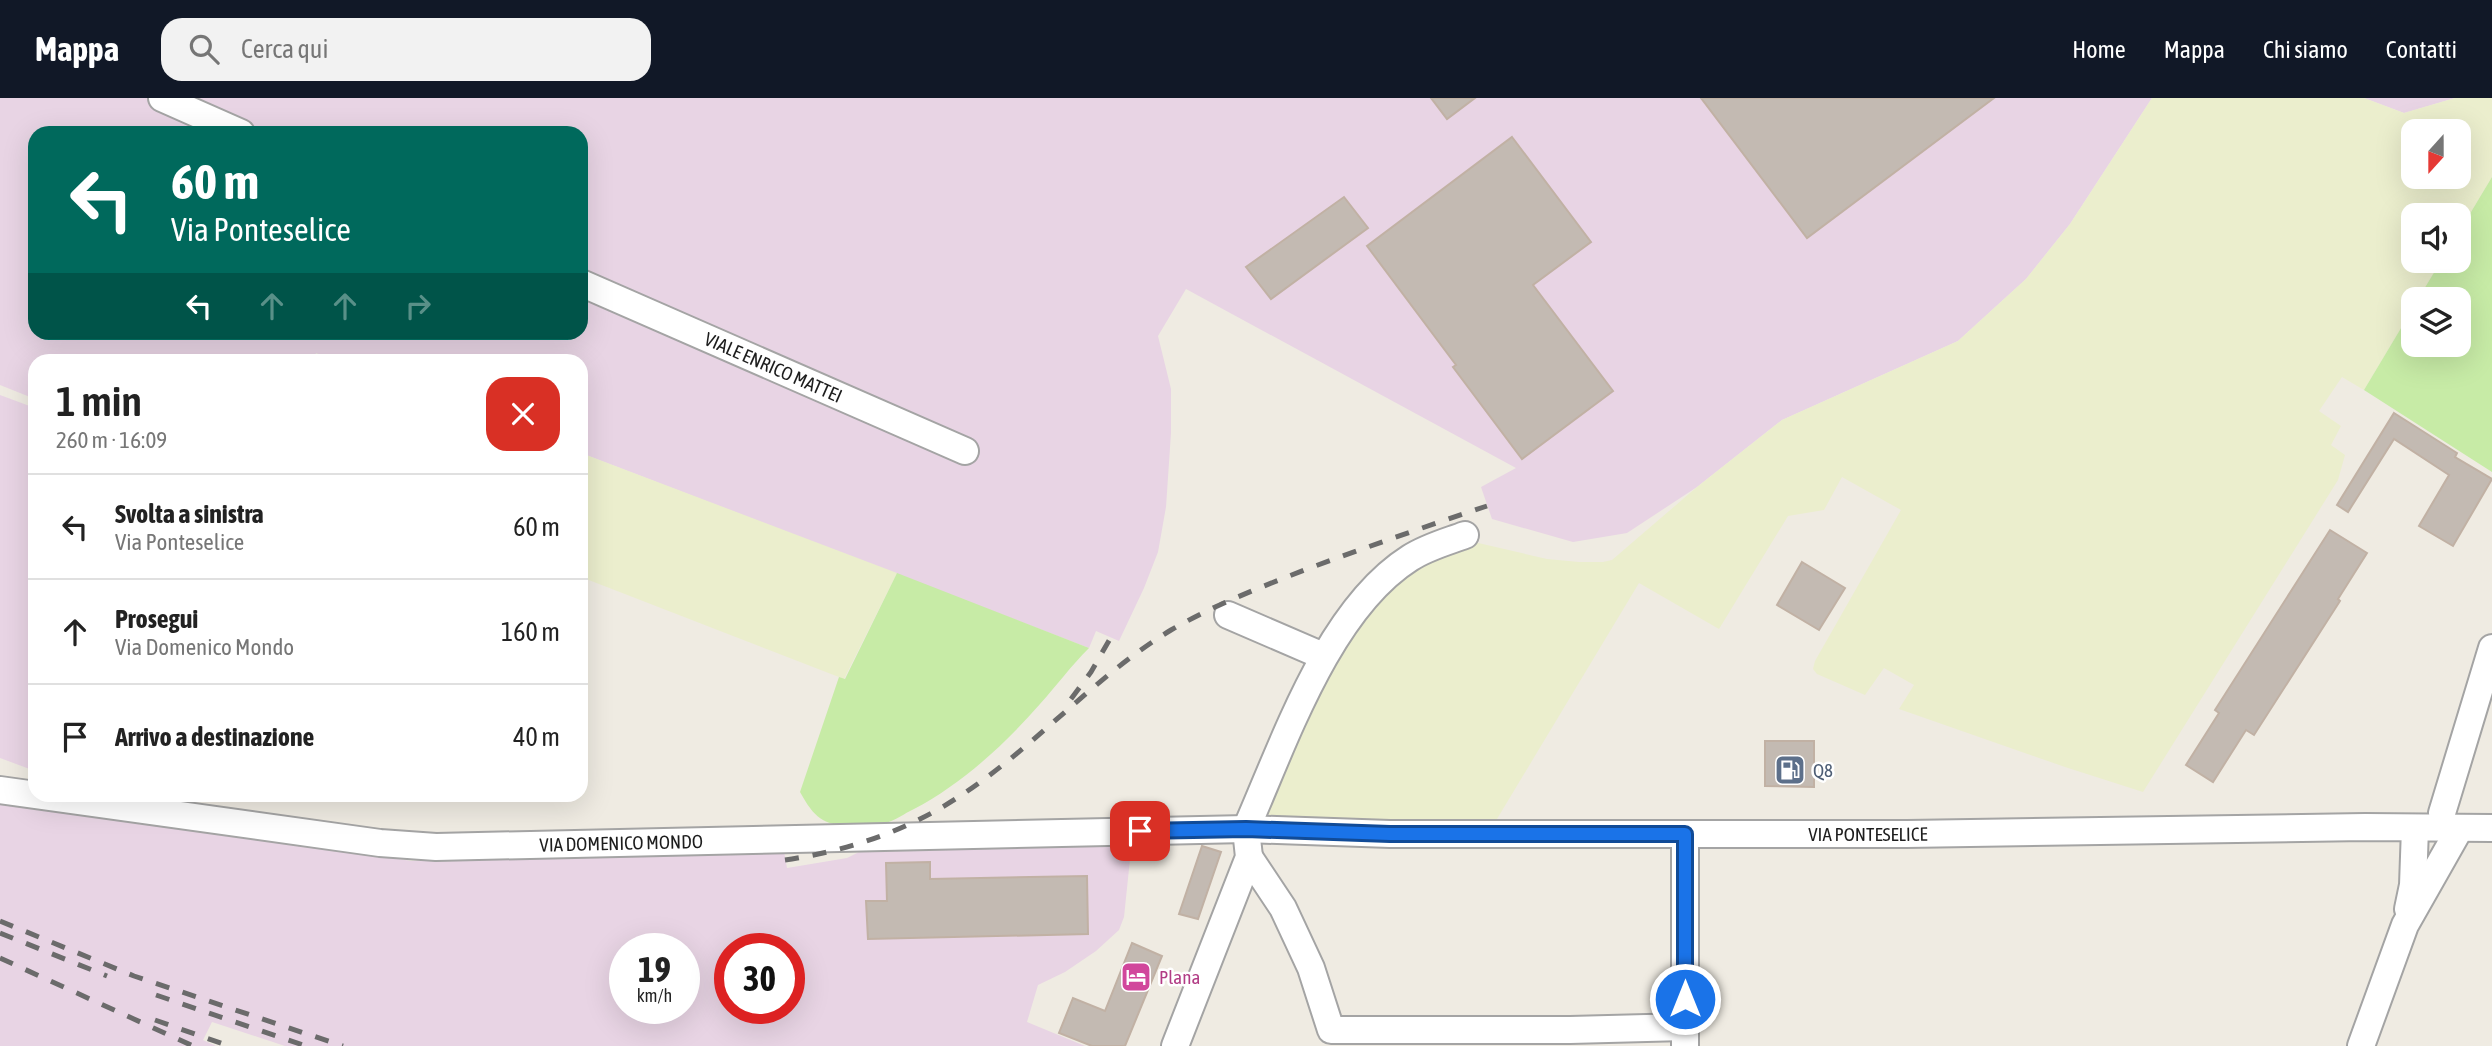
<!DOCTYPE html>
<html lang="it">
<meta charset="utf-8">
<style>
:root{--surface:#fff;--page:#f2f2f2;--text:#222;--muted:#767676;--line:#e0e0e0;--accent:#111827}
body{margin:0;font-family:"Asap Condensed",sans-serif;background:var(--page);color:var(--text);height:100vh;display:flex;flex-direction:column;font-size:26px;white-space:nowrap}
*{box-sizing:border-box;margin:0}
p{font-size:23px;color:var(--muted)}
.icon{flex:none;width:38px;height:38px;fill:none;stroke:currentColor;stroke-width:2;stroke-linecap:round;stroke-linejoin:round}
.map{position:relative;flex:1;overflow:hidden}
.sheet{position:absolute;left:28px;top:256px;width:560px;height:448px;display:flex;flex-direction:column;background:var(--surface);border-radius:21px;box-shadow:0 7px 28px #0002}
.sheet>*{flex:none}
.banner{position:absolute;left:28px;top:28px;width:560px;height:214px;border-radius:21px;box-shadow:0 7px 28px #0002;background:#00695c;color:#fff;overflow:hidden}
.needle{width:46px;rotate:201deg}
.buttons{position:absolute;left:2401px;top:21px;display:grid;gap:14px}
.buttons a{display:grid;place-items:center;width:70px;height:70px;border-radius:14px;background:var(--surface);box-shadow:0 7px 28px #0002;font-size:35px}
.speed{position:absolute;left:609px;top:835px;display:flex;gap:14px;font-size:35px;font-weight:700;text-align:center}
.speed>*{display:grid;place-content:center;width:91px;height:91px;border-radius:50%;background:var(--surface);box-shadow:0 7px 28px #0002;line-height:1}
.speed small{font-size:18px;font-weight:400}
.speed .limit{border:10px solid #d22;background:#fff;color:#111}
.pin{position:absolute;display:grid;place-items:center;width:60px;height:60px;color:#fff;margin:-30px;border-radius:14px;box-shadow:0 4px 10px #0006}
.me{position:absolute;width:77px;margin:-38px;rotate:0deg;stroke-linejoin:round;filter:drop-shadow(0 0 5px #0008)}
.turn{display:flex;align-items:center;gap:24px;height:147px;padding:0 28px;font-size:32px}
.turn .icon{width:91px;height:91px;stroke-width:2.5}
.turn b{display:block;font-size:49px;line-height:60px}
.lanes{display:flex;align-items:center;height:66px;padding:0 28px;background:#0003;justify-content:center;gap:35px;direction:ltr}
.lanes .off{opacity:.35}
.round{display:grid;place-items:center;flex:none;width:74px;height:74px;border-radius:21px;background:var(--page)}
.summary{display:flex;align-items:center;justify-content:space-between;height:119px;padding:0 28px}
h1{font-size:42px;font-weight:600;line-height:52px}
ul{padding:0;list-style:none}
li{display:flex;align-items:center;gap:21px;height:105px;padding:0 28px;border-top:2px solid var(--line)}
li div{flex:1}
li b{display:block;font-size:26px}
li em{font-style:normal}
header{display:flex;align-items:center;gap:42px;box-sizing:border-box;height:98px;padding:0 35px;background:var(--accent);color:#fff}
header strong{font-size:33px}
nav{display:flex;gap:38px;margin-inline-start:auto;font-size:24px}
.search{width:490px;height:63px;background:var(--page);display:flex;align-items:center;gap:18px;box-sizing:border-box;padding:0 24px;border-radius:21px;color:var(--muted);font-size:26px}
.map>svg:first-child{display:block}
</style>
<header>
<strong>Mappa</strong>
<div class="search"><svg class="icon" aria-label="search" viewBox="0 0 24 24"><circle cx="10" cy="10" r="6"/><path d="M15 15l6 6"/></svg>Cerca qui</div>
<nav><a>Home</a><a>Mappa</a><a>Chi siamo</a><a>Contatti</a></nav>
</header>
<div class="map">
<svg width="2492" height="948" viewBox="0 0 2492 948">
<rect width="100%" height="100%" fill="#efebe2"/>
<g fill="#e8d4e4" fill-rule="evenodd">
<path d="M0,0h2152l-82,126 -44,55 -68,62 -176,79 -85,67 -70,46 -54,9 -81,-23 -11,-32 35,-19 -330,-179 -28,47 13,53v44l-5,74 -8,45 -14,36 -25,53 -23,-10 -7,17 -508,-195v-93h-246l-19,-7 -4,7h-277v39l-35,-14zM35,35h546v199h-546z"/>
<path d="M2364,0h91l-51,15z"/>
<path d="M0,297l35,13v363l-35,-13z"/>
<path d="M0,705l314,41 97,17 373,-10 3,17 60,-10 12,-6 273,-12 -8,77 -5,13 -23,21 -31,21 -27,13 -11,37 58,24h-800l-73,-24 -9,18 13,6h-216zM625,850h59v60h-59zM730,850h59v60h-59z"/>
</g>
<g fill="#ebeecd" fill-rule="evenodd">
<path d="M2152,0h212l40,15 51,-15h37v79l-33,55v-17h-46v46h28l-23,38h-5v9l-49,82 -22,-13 -23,34 22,15 -10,19 14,10 -7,25 -195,312 -78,-25 -166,-58 15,-24 -30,-17 -19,27 -48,-21 -4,-5 2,-8 86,-151 -59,-33 -18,33 -36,6 -69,113 -80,-46 -142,236 -221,1 -11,-9 62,-146 70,-84 51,-33 26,-6 73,17 32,3h24l9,-2 85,-73 85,-67 176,-79 68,-62 44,-55zM2413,33h46v46h-46z"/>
<path d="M581,355l316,120 -53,106 -263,-102z"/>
</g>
<g fill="#c7eba6">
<path d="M2492,79v295l-128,-82 49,-82v37h46v-46h-41l23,-38h18v-29z"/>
<path d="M897,475l192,75c-18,18 -32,37 -49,56 -35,40 -78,80 -126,105 -9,4 -19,12 -29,14 -8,2 -18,1 -26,2 -33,2 -43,-4 -59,-33l39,-115 6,2z"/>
</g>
<g fill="#c3bab2" stroke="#c1b1a4" stroke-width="2">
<path d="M1431,0h44l-28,21z"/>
<path d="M1701,0h293l-187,140z"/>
<path d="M1512,39l79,105 -58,43 80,106 -91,68 -69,-92 3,-2 -89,-119z"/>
<path d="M1344,99l24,31 -97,71 -25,-32z"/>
<path d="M2394,315l63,40 -2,4 37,22 -39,67 -34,-20 30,-51 -55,-36 -46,73 -11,-7z"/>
<path d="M2330,432l37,23 -29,46 2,2 -86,134 -8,-5 -33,52 -27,-17 33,-52 -4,-3z"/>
<path d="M1802,464l43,26 -26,42 -42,-25z"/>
<path d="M1765,643h49v46l-49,-1z"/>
<path d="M1202,748l19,6 -23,67 -19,-5z"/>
<path d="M930,764v17l157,-3 1,58 -220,5 -2,-38h21l-1,-38z"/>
<path d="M1132,845l30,13 -37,90h-33l-33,-13 14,-35 32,13z"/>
</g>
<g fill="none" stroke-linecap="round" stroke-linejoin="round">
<g stroke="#a4a4a4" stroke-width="30">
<g id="minor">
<path d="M162,0l79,35"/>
<path id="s1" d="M581,185l384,168"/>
<path d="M1228,517l95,41"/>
<path id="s2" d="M0,692l380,53 56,4 810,-18 144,5h517l458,-7 127,1"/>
<path d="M2442,715l50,-165"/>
<path d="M1685,736v212"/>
<path d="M1249,759l34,51 28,60 20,62h239l115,-3"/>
<path d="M2408,811l5,-24 2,-57"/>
<path d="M1175,948l74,-189 -3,-28c38,-86 82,-219 164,-271 17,-11 36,-16 55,-23"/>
<path d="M2361,948l44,-121 55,-97"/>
</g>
</g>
<use href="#minor" stroke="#fff" stroke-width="26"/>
<g stroke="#6b6b6b" stroke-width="5" stroke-dasharray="14 14" stroke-linecap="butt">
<path d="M1071,601l20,-27 20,-35"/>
<path d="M785,762c63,-9 125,-30 178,-66 74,-49 132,-118 208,-164 43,-25 90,-43 136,-61 60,-22 120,-43 180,-63"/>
<path d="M0,823l134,55 209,70"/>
<path d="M0,835l107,43"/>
<path d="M0,860l193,88"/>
<path d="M156,897l150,51"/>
<path d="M155,922l74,26"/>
</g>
</g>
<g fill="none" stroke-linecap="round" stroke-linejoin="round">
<g stroke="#114b97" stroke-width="18">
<path id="route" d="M1140,733l106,-2 144,5h295v165"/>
</g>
<use href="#route" stroke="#1a73e8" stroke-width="12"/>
</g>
<defs>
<g id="fuel-square" transform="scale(1.575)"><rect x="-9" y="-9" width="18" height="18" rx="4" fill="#5c6f8a" stroke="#fff"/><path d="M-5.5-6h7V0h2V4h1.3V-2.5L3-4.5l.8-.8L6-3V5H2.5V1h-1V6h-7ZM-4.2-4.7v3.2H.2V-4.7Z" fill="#fff"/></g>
<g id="hotel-square" transform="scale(1.575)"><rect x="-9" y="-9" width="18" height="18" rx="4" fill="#d1479c" stroke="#fff"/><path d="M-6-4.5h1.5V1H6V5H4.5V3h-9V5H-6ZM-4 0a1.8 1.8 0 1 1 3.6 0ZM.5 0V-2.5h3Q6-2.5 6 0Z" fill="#fff"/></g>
</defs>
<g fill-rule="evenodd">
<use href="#fuel-square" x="1790" y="672"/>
<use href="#hotel-square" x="1136" y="879"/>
</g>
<g text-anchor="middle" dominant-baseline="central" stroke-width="5" stroke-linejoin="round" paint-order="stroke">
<g font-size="19" fill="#1d1d1d" stroke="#fff">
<text stroke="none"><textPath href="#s1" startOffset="210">VIALE ENRICO MATTEI</textPath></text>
<text stroke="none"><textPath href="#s2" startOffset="1872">VIA PONTESELICE</textPath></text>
<text stroke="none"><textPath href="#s2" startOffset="625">VIA DOMENICO MONDO</textPath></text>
</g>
<g font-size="19" fill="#4e5e75" stroke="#fff" text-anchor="start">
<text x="1813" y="672">Q8</text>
</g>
<g font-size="19" fill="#b23c85" stroke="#fff" text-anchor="start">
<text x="1159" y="879">Plana</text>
</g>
</g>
</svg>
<div class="buttons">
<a><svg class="needle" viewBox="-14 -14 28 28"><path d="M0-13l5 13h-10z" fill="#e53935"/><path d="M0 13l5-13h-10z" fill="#767676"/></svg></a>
<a><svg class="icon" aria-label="sound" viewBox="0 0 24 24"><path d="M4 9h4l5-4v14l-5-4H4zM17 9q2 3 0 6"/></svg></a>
<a><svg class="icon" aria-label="layers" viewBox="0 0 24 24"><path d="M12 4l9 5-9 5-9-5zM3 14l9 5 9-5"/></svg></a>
</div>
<div class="speed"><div>19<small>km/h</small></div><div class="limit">30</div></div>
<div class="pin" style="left:1140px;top:733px;background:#d93025"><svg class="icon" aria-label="arrive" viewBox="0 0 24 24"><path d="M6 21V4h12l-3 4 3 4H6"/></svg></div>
<svg class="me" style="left:1685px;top:901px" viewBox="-20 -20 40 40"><circle r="17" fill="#1a73e8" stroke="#fff" stroke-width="3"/><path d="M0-11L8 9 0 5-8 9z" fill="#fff"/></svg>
<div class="banner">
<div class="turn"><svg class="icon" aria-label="left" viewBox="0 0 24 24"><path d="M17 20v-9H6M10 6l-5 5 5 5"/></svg><div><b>60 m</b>Via Ponteselice</div></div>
<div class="lanes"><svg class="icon" aria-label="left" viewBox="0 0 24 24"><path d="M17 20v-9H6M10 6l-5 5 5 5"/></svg><svg class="icon off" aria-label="ahead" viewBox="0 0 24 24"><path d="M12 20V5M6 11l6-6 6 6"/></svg><svg class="icon off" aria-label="ahead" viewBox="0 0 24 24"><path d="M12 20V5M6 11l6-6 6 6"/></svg><svg class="icon off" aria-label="right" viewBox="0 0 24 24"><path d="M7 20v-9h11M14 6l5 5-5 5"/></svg></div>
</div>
<section class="sheet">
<div class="summary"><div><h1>1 min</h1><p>260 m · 16:09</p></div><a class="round" style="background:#d93025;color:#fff"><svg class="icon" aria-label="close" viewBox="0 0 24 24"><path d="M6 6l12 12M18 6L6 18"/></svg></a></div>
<ul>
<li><svg class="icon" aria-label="left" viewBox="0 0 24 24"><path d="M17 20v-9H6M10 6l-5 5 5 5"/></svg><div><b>Svolta a sinistra</b><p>Via Ponteselice</p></div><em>60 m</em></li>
<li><svg class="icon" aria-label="ahead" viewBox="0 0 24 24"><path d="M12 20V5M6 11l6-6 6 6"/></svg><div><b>Prosegui</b><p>Via Domenico Mondo</p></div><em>160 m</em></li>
<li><svg class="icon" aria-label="arrive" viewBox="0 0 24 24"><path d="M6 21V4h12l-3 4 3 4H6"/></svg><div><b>Arrivo a destinazione</b></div><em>40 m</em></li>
</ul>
</section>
</div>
